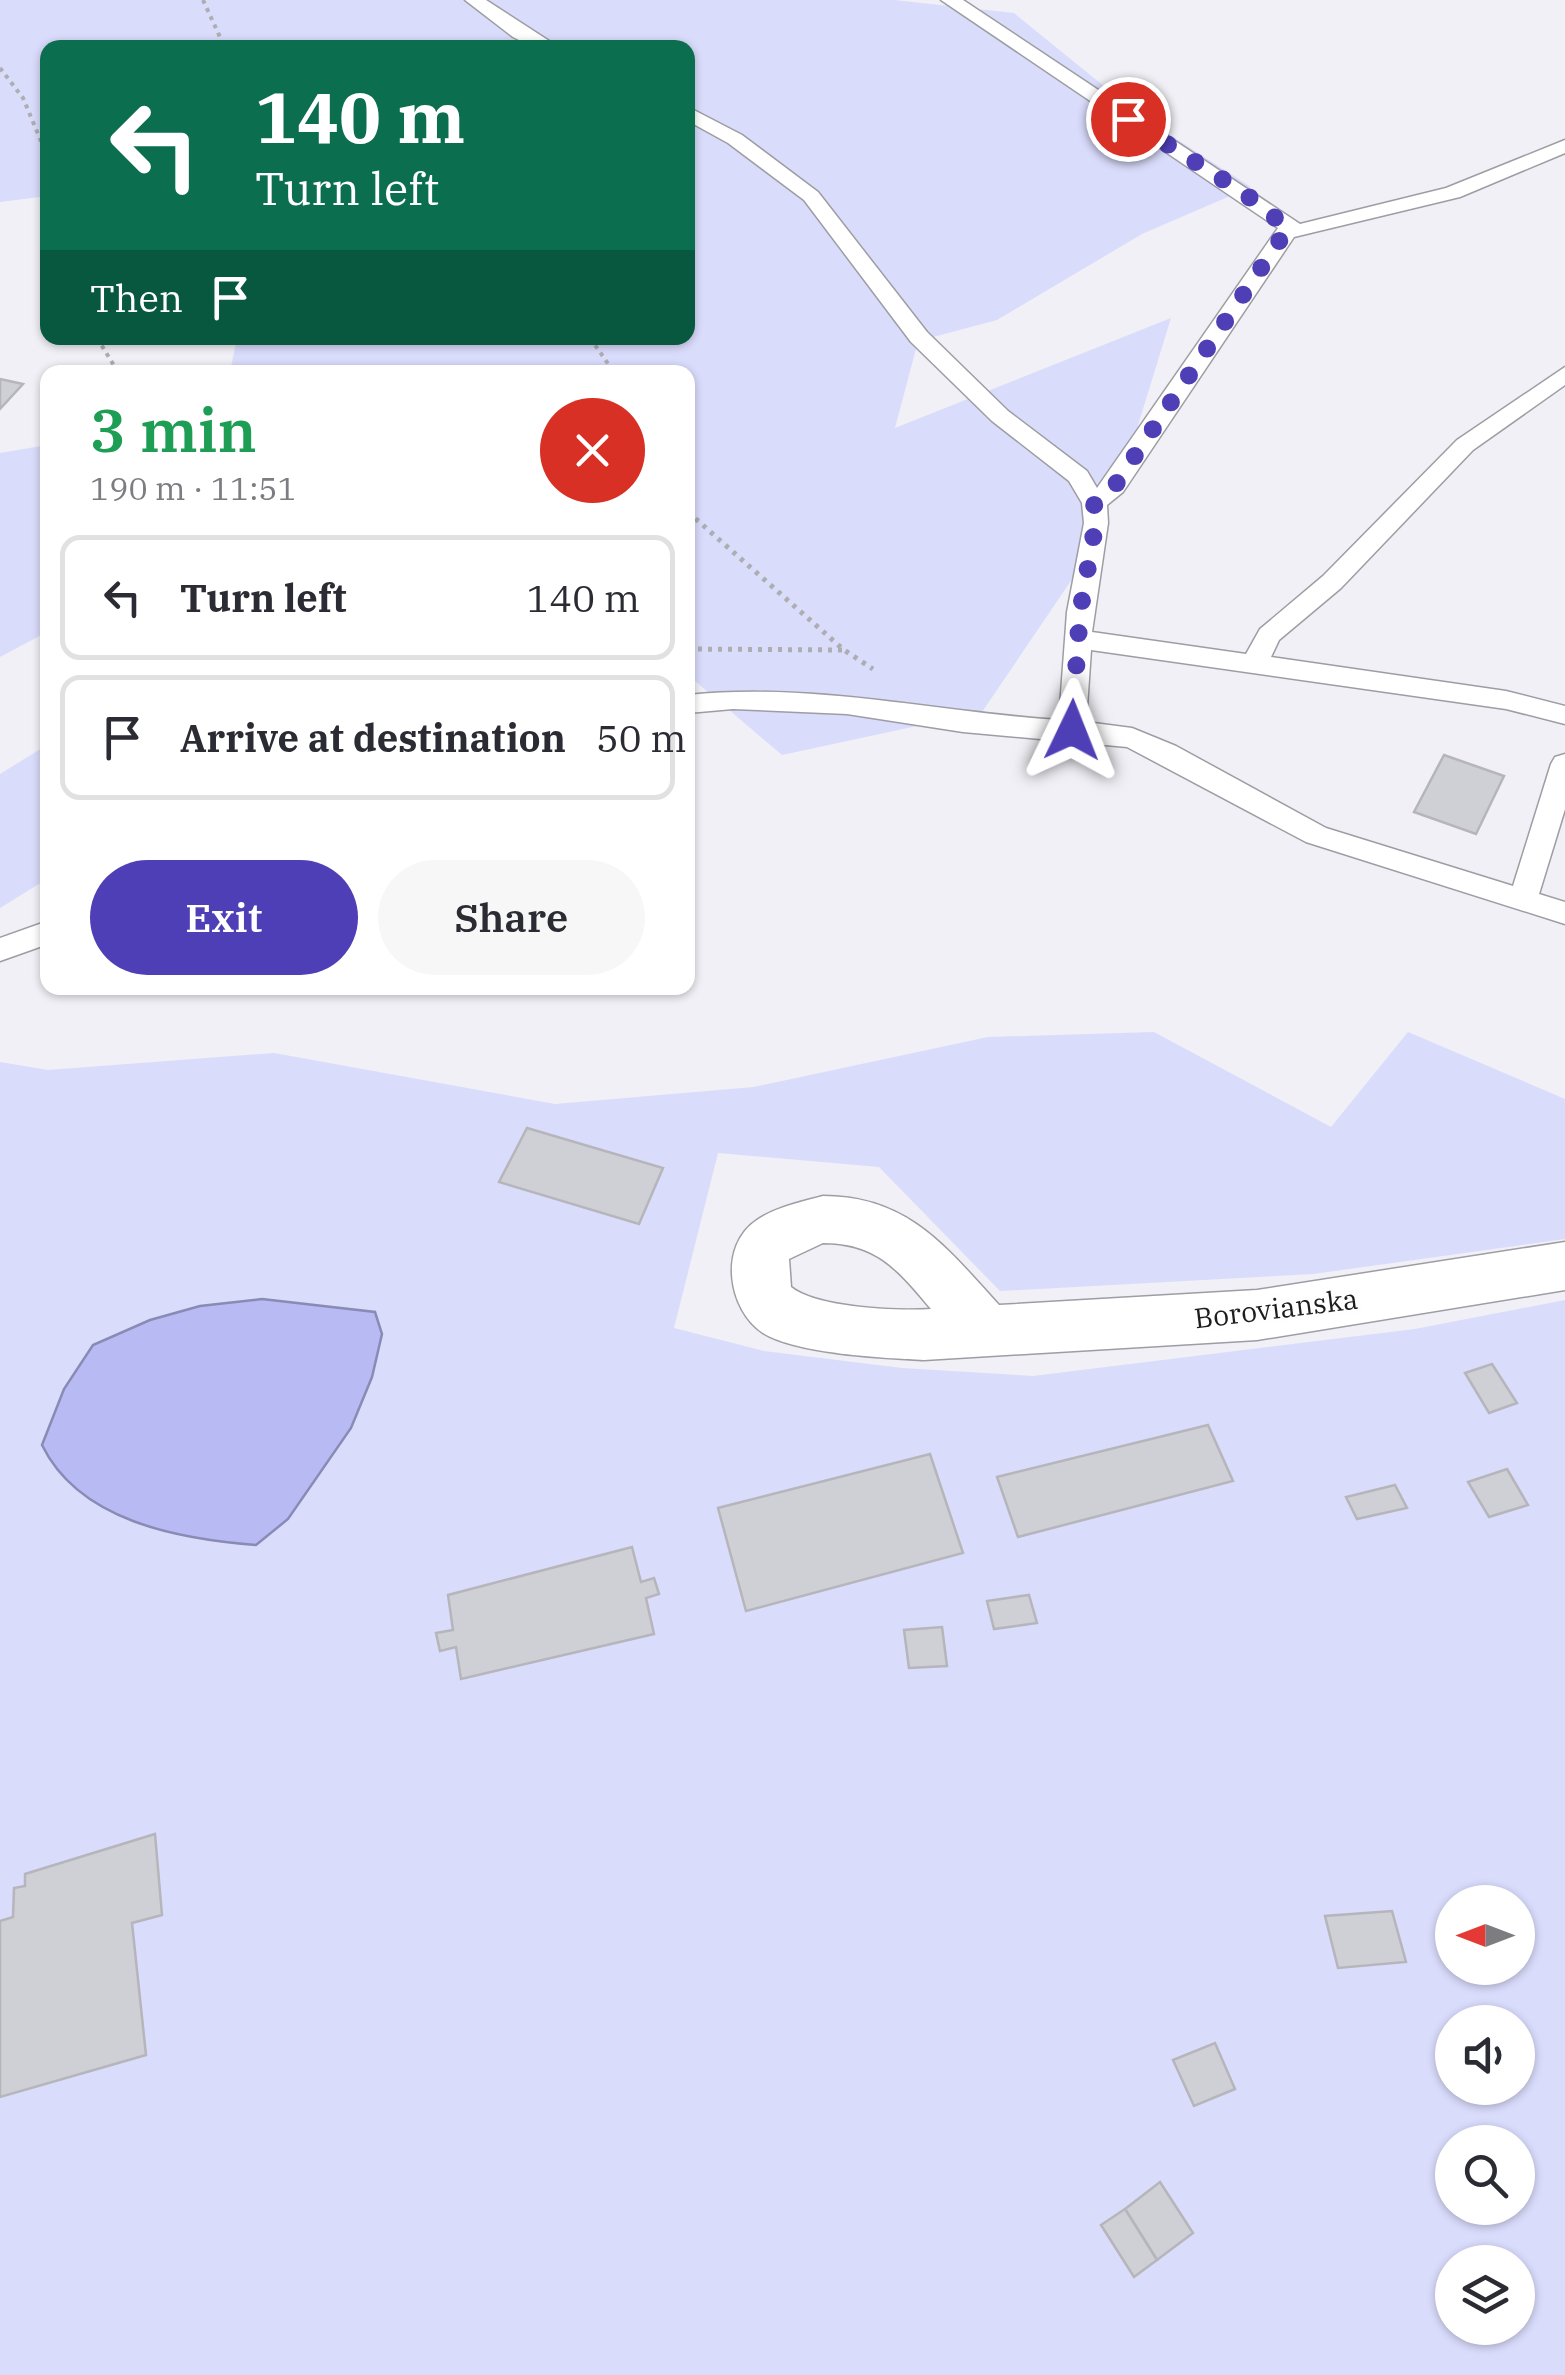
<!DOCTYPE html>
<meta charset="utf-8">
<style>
:root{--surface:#fff;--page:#f7f7f7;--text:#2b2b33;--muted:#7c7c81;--line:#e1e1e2;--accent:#4e3fb6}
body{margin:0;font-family:"IBM Plex Serif",serif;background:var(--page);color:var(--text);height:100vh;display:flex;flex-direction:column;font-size:38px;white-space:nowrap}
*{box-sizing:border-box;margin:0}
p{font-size:32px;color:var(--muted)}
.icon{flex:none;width:55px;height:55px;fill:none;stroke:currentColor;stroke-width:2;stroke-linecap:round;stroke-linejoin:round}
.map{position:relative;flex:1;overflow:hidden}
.sheet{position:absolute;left:40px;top:365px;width:655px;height:630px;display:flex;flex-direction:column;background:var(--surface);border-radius:20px;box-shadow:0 2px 8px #0004}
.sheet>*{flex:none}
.banner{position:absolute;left:40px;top:40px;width:655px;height:305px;border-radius:20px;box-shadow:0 2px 8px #0004;background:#0b6e4f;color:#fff;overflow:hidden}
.needle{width:65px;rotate:270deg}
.fabs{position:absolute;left:1435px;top:1885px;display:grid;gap:20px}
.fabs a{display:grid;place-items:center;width:100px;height:100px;border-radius:50%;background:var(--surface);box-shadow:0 2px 8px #0004;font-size:50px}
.pin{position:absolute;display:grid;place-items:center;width:85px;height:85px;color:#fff;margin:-42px;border:5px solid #fff;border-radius:50%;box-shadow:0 2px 10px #0007}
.me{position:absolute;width:110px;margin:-55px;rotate:2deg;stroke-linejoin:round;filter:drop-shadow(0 0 8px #0008)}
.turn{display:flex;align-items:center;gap:35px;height:210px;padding:0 50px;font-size:45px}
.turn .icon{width:130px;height:130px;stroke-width:2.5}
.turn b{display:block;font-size:70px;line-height:85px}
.then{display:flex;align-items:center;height:95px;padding:0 50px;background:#0003;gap:20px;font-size:38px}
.round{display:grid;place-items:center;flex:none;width:105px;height:105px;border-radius:52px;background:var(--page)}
.overview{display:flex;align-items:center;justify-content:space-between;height:170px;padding:0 50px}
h1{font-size:60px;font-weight:600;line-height:75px;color:#1e9e55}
.action{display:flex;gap:20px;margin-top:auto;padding:20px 50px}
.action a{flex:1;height:115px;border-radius:60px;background:var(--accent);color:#fff;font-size:40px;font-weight:600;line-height:115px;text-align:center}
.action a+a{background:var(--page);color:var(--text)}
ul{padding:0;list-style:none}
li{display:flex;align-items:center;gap:30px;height:125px;margin:0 20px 15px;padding:0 30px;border:5px solid var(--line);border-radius:20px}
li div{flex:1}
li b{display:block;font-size:38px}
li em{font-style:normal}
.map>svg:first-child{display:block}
</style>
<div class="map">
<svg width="1565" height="2375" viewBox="0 0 1565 2375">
<rect width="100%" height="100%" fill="#f0f0f6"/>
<g fill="#dadcfc" fill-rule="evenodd">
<path d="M0,0h894l120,13 128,104 109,70 -109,47 -145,86 -79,21 -23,87 276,-110 -36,117 -52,128 -101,149 -200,43 -94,-80v-303h-458l7,-34h451v-290h-640l-1,148 -47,6z"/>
<path d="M47,445v187l-47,25v-204z"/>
<path d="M47,745v134l-47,29v-134z"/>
<path d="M1154,1032l177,95 77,-95 157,67v140l-252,35 -313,17 -121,-124 -161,-14 -44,175 90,23 138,17 131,8 382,-47 150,-29v1075h-1565v-1313l48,8 226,-17 281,51 199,-17 234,-50zM1452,1902h66v66h-66zM1452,2022h66v66h-66zM1452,2142h66v66h-66zM1452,2262h66v66h-66z"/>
</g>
<path fill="#b8baf4" stroke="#8a8bb4" stroke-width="2.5" d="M262,1299l113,13 7,22 -10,43 -21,51 -63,91 -32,26c-78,-6 -177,-24 -214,-100l22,-56 29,-44 57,-25 50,-14z"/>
<g fill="#cfd0d5" stroke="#b5b5bb" stroke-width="2.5">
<path d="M0,379l23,5 -23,25z"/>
<path d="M1444,755l60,21 -28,58 -62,-22z"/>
<path d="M527,1128l136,40 -24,56 -140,-42z"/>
<path d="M1492,1364l25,39 -28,10 -24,-40z"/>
<path d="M1208,1425l25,56 -215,56 -21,-60z"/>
<path d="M930,1454l33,99 -217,58 -28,-103z"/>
<path d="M1507,1469l21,36 -39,12 -21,-35z"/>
<path d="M1395,1485l12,23 -50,11 -11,-22z"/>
<path d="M632,1547l9,35 13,-4 5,16 -13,4 8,36 -193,45 -5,-32 -16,4 -4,-18 17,-3 -5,-35z"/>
<path d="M1029,1595l8,28 -43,6 -7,-28z"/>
<path d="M942,1627l5,39 -38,2 -5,-38z"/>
<path d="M155,1834l7,81 -30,8 14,132 -146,42v-176l13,-4 1,-29 11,-2v-12z"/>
<path d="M1392,1911l14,51 -68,6 -13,-52z"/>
<path d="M1215,2043l20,46 -41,17 -21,-46z"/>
<path d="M1160,2182l33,51 -36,27 -32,-51z"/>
<path d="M1125,2209l32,51 -23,17 -33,-52z"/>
</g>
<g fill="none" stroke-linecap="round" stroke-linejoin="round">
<g stroke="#9d9da3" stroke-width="3">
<g id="lane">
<path d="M465,0h21l74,48h-25l-22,-11z"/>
<path d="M941,0h22l337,224 146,-36 119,-48v13l-105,44 -166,40 -171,255 -16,13 1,18 -16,109 154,22 14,-25 63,-53 134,-136 108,-73v18l-92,65 -132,138 -62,52 -8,17 235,34 59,15v18l-59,-15 -415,-59 -5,72 46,6 44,18 150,82 187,58 38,-122 4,-7 10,-3v55l-26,85 26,8v22l-259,-82 -179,-95 -164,-15 -116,-18 -114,-5 -45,4v-18c124,-13 247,17 371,25l8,-108 17,-89 -2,-20 -13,-22 -77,-60 -81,-79 -107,-142 -76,-57 -40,-22v-14l54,28 76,57 109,140 81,79 79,60 10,17 181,-260z"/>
<path d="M48,921v23l-48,17v-23z"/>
</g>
</g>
<g stroke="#9d9da3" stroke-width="3">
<path id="street" d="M823,1196c85,0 123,51 176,109l258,-15 308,-48v48l-308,50 -333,20c-40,-2 -127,-6 -161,-27 -35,-23 -45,-87 -6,-113 19,-13 44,-18 66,-24zM823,1243c54,0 75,27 108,66 -34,2 -114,-1 -140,-22l-2,-28z"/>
</g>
<g stroke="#adadb2" stroke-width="4" stroke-dasharray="4 5" stroke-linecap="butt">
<path d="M203,0l22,48"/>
<path d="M0,68l23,30 25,60"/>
<path d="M97,338l21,34"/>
<path d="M590,338l24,34"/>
</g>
<g stroke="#adadb2" stroke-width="5" stroke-dasharray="4 6" stroke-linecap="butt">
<path d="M688,512l156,138 29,19"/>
<path d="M688,649l155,1"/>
</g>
<use href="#lane" fill="#fff" fill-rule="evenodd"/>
<use href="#street" fill="#fff" fill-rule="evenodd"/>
</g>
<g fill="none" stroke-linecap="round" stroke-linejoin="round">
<path stroke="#4e3fb6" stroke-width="18" stroke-dasharray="0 32.4" d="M1072,730l8,-118 16,-90 -2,-19 20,-16 174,-259 -44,-35 -116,-74"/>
</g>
<g text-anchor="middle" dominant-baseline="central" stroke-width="9" stroke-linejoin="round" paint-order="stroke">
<g font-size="28" fill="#1d1d1f" stroke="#fefefe">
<text transform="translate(1276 1308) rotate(-7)">Borovianska</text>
</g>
</g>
</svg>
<div class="fabs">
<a><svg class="needle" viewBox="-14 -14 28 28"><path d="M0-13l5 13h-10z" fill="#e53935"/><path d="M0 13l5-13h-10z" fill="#7c7c81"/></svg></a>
<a><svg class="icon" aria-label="sound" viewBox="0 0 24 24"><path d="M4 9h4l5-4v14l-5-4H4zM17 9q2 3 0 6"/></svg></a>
<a><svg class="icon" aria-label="search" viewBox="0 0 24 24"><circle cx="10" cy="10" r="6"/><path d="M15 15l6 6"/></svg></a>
<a><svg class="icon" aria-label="layers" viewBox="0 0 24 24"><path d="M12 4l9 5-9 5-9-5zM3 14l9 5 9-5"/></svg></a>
</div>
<div class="pin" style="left:1128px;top:119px;background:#d93025"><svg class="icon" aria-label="arrive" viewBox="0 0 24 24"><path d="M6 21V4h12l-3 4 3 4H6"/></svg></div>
<svg class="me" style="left:1072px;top:730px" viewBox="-20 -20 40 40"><path d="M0-17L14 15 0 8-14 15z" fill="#4e3fb6" stroke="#fff" stroke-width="4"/></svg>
<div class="banner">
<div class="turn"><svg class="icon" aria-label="left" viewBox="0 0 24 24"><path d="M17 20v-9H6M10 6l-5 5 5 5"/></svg><div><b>140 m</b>Turn left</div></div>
<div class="then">Then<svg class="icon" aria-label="arrive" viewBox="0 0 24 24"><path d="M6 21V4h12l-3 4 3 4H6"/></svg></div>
</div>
<section class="sheet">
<div class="overview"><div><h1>3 min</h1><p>190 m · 11:51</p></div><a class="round" style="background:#d93025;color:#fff"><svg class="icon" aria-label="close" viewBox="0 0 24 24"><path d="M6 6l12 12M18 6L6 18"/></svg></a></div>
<ul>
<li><svg class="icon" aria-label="left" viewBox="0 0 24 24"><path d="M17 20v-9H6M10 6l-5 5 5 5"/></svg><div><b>Turn left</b></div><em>140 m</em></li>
<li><svg class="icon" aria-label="arrive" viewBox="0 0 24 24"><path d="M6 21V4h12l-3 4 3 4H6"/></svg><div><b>Arrive at destination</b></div><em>50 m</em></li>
</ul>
<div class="action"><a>Exit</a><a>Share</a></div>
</section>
</div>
